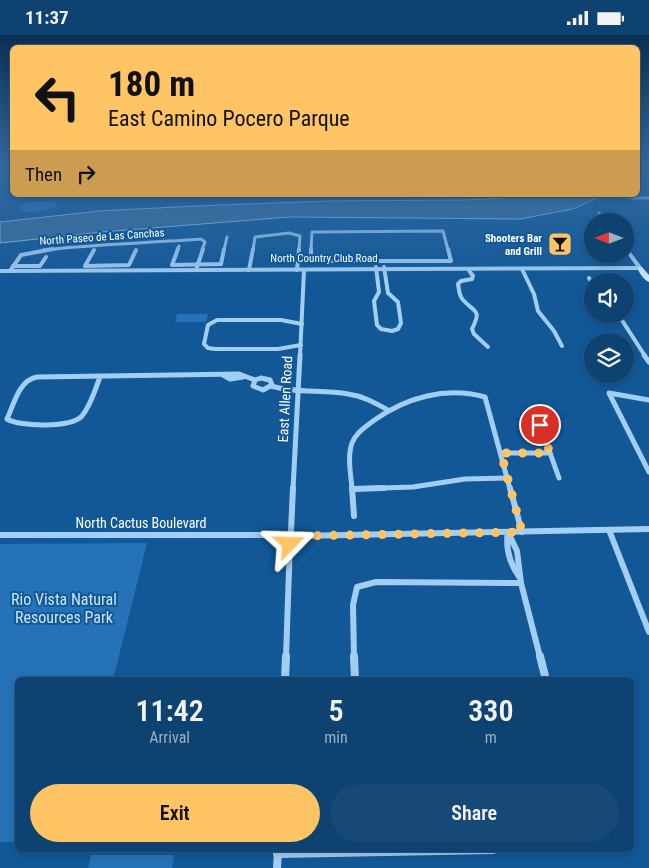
<!DOCTYPE html>
<style>
:root{--surface:#0e4271;--page:#174976;--text:#f1f3f6;--muted:#9bb0c3;--line:#2e5b84;--accent:#ffc565}
body{margin:0;font-family:"Roboto Condensed",sans-serif;background:var(--page);color:var(--text);height:100vh;display:flex;flex-direction:column;font-size:19px;white-space:nowrap}
*{box-sizing:border-box;margin:0}
p{font-size:16px;color:var(--muted)}
.icon{flex:none;width:28px;height:28px;fill:none;stroke:currentColor;stroke-width:2;stroke-linecap:round;stroke-linejoin:round}
.map{position:relative;flex:1;overflow:hidden}
.details{position:absolute;left:15px;top:642px;width:619px;height:175px;display:flex;flex-direction:column;background:var(--surface);border-radius:8px;box-shadow:0 2px 8px #0003,0 0 0 1px var(--line)}
.details>*{flex:none}
.guide{position:absolute;left:10px;top:10px;width:630px;height:152px;border-radius:8px;box-shadow:0 2px 8px #0003,0 0 0 1px var(--line);background:#ffc565;color:#111;overflow:hidden}
.needle{width:32px;rotate:270deg}
.buttons{position:absolute;left:584px;top:178px;display:grid;gap:10px}
.buttons a{display:grid;place-items:center;width:50px;height:50px;border-radius:50%;background:var(--surface);box-shadow:0 2px 8px #0003,0 0 0 1px var(--line);font-size:25px}
.pin{position:absolute;display:grid;place-items:center;width:42px;height:42px;color:#fff;margin:-21px;border:2px solid #fff;border-radius:50%;box-shadow:0 1px 5px #0007}
.me{position:absolute;width:55px;margin:-28px;rotate:68deg;stroke-linejoin:round;filter:drop-shadow(0 0 4px #0008)}
.turn{display:flex;align-items:center;gap:18px;height:105px;padding:0 15px;font-size:22px}
.turn .icon{width:65px;height:65px;stroke-width:2.5}
.turn b{display:block;font-size:35px;line-height:42px}
.then{display:flex;align-items:center;height:48px;padding:0 15px;background:#0003;gap:10px;font-size:19px}
.eta{display:flex;justify-content:space-evenly;align-items:center;height:85px;text-align:center}
.eta b{font-size:30px;font-weight:600;line-height:35px}
.action{display:flex;gap:10px;margin-top:auto;padding:10px 15px}
.action a{flex:1;height:58px;border-radius:30px;background:var(--accent);color:#111;font-size:20px;font-weight:600;line-height:58px;text-align:center}
.action a+a{background:var(--page);color:var(--text)}
.status{display:flex;justify-content:space-between;align-items:center;height:35px;padding:0 25px;background:var(--surface);direction:ltr}
.status svg{height:14px;fill:currentColor}
.map>svg:first-child{display:block}
</style>
<div class="status"><b>11:37</b><svg viewBox="0 0 49 12"><path d="M0 12V9h3v3zM5 12V6h3v6zM10 12V3h3v9zM15 12V0h3v12zM26 1h20v11H26zM47 4h2v5h-2z"/></svg></div>
<div class="map">
<svg width="649" height="833" viewBox="0 0 649 833">
<rect width="100%" height="100%" fill="#125897"/>
<g fill="#2572b6">
<path d="M31,167h27l-3,5c-10,4 -25,6 -36,4l4,-7z"/>
<path d="M177,279h31l-2,8h-31z"/>
<path d="M147,508l-34,137h-95l-1,162h-17v-298z"/>
<path d="M91,820h83l-2,13h-84z"/>
</g>
<path fill="#3c6e9c" stroke="#95cbf6" d="M523,160h81l-31,14 -53,10 -231,-2 -187,15 -102,11v-21l99,-11 96,-5 133,-5 137,-1 27,-1z"/>
<g fill="none" stroke-linecap="round" stroke-linejoin="round">
<path stroke="#95cbf6" stroke-width="1" d="M601,160l34,4"/>
<g stroke="#a3cef3" stroke-width="3">
<path d="M633,163h16"/>
<path d="M599,178l6,8"/>
<path d="M625,213l2,2"/>
<path d="M43,215c52,-6 105,-7 158,-11l4,3 -3,8"/>
<path d="M177,215l2,-4"/>
<path d="M224,215l3,-13"/>
<path d="M253,215l2,-13 34,-4 11,3 -1,14"/>
<path d="M311,215l1,-18 131,-1 5,19"/>
</g>
<g stroke="#a3cef3" stroke-width="4">
<path d="M178,214l-6,16 49,-1 3,-15"/>
<path d="M311,214v12h140l-3,-12"/>
<path d="M626,214l14,19"/>
<path d="M94,215l-9,16 44,-1 7,-15"/>
<path d="M13,231h27l6,-9"/>
<path d="M376,232l3,25 -5,9 3,24 4,4 11,2 6,-2 3,-6 -3,-21 -10,-9 -4,-26"/>
<path d="M468,234l5,7 -1,3 -11,2 -3,3c1,5 1,12 5,16 12,13 19,9 9,29l2,5 14,13"/>
<path d="M522,234l12,25 4,17 16,20 8,15"/>
<path d="M196,235l7,-21"/>
<path d="M249,235l4,-21"/>
<path d="M297,235l2,-21"/>
<path d="M0,236l640,-3"/>
<path d="M10,236l11,-16 32,-6"/>
<path d="M589,243l3,5"/>
<path d="M618,279l27,42"/>
<path d="M301,310l-23,4h-63l-7,-1 -4,-4 4,-19 9,-5h64l21,4"/>
<path d="M300,321l4,-86"/>
</g>
<g stroke="#a3cef3" stroke-width="5">
<path d="M644,320l5,7"/>
<path d="M223,340l7,4 13,-2"/>
<path d="M100,342c-5,13 -9,28 -18,39 -11,12 -62,11 -75,3 7,-15 12,-39 30,-42l202,-3 16,6"/>
<path d="M261,343l9,2 2,5 -9,5 -10,-4 2,-6z"/>
<path d="M271,351c26,8 52,3 77,8 15,2 27,9 40,16"/>
<path d="M649,365l-40,-7 40,79"/>
<path d="M540,390l19,53"/>
<path d="M501,418h49"/>
<path d="M293,454l7,-134"/>
<path d="M352,454l61,-2 52,-8 43,-1"/>
<path d="M352,454c-1,-14 -5,-32 0,-46 4,-10 12,-15 21,-22 32,-23 72,-35 112,-24l25,92"/>
</g>
<g stroke="#a3cef3" stroke-width="6">
<path d="M352,453l2,28"/>
<path d="M510,453l12,44"/>
<path d="M352,454l32,-1"/>
<path d="M609,495l40,102"/>
<path d="M291,496l2,-43"/>
<path d="M0,500h283"/>
<path d="M297,501l352,-7"/>
<path d="M520,543c-10,-14 -15,-29 -12,-46l9,19 4,32 19,74"/>
<path d="M286,622l4,-115"/>
<path d="M354,622l-1,-52 4,-18 19,-5 145,1"/>
</g>
<g stroke="#a3cef3" stroke-width="8">
<path d="M354,621l1,24"/>
<path d="M540,621l6,24"/>
<path d="M285,645l1,-24"/>
<path d="M277,819l216,-4"/>
<path d="M277,833l1,-18"/>
</g>
<path fill="#d2e8fd" fill-rule="evenodd" d="M638,232h4l7,8v7c-5,-2 -12,-11 -11,-15z"/>
</g>
<linearGradient id="sky" x2="0" y2="1"><stop stop-color="#0a3053"/><stop offset="0.53" stop-color="#336aa1"/><stop offset="1" stop-color="#336aa1" stop-opacity="0"/></linearGradient>
<rect width="649" height="247" fill="url(#sky)"/>
<g fill="none" stroke-linecap="round" stroke-linejoin="round">
<path stroke="#ffc565" stroke-width="9" stroke-dasharray="0 16.2" d="M290,509v-2l5,-2 2,-4 225,-4 -21,-79h49l-10,-28"/>
</g>
<defs>
<g id="bar-square" transform="scale(1.25)"><rect x="-9" y="-9" width="18" height="18" rx="4" fill="#ffc565" stroke="#125897"/><path d="M-6-5H6L.8 .8V4.5H3.5V6h-7V4.5H-.8V.8Z" fill="#111"/></g>
</defs>
<g fill-rule="evenodd">
<use href="#bar-square" x="560" y="209"/>
</g>
<g text-anchor="middle" dominant-baseline="central" stroke-width="4" stroke-linejoin="round" paint-order="stroke">
<g font-size="11" fill="#fff" stroke="#125897">
<text transform="translate(102 202) rotate(-4)">North Paseo de Las Canchas</text>
<text x="324" y="223">North Country Club Road</text>
</g>
<g font-size="11" font-weight="bold" fill="#fff" stroke="#125897" text-anchor="end">
<text x="542" y="203">Shooters Bar<tspan x="542" dy="13">and Grill</tspan></text>
</g>
<g font-size="14" fill="#fff" stroke="#125897">
<text transform="translate(285 364) rotate(-87)">East Allen Road</text>
<text x="141" y="488">North Cactus Boulevard</text>
</g>
<g font-size="16" fill="#cbe6fd" stroke="#125897">
<text x="64" y="564">Rio Vista Natural<tspan x="64" dy="18">Resources Park</tspan></text>
</g>
</g>
</svg>
<div class="buttons">
<a><svg class="needle" viewBox="-14 -14 28 28"><path d="M0-13l5 13h-10z" fill="#e53935"/><path d="M0 13l5-13h-10z" fill="#9bb0c3"/></svg></a>
<a><svg class="icon" aria-label="sound" viewBox="0 0 24 24"><path d="M4 9h4l5-4v14l-5-4H4zM17 9q2 3 0 6"/></svg></a>
<a><svg class="icon" aria-label="layers" viewBox="0 0 24 24"><path d="M12 4l9 5-9 5-9-5zM3 14l9 5 9-5"/></svg></a>
</div>
<div class="pin" style="left:540px;top:390px;background:#d93025"><svg class="icon" aria-label="arrive" viewBox="0 0 24 24"><path d="M6 21V4h12l-3 4 3 4H6"/></svg></div>
<svg class="me" style="left:290px;top:509px" viewBox="-20 -20 40 40"><path d="M0-17L14 15 0 8-14 15z" fill="#ffc565" stroke="#fff" stroke-width="4"/></svg>
<div class="guide">
<div class="turn"><svg class="icon" aria-label="left" viewBox="0 0 24 24"><path d="M17 20v-9H6M10 6l-5 5 5 5"/></svg><div><b>180 m</b>East Camino Pocero Parque</div></div>
<div class="then">Then<svg class="icon" aria-label="right" viewBox="0 0 24 24"><path d="M7 20v-9h11M14 6l5 5-5 5"/></svg></div>
</div>
<section class="details">
<div class="eta">
<div><b>11:42</b><p>Arrival</p></div>
<div><b>5</b><p>min</p></div>
<div><b>330</b><p>m</p></div>
</div>
<div class="action"><a>Exit</a><a>Share</a></div>
</section>
</div>
